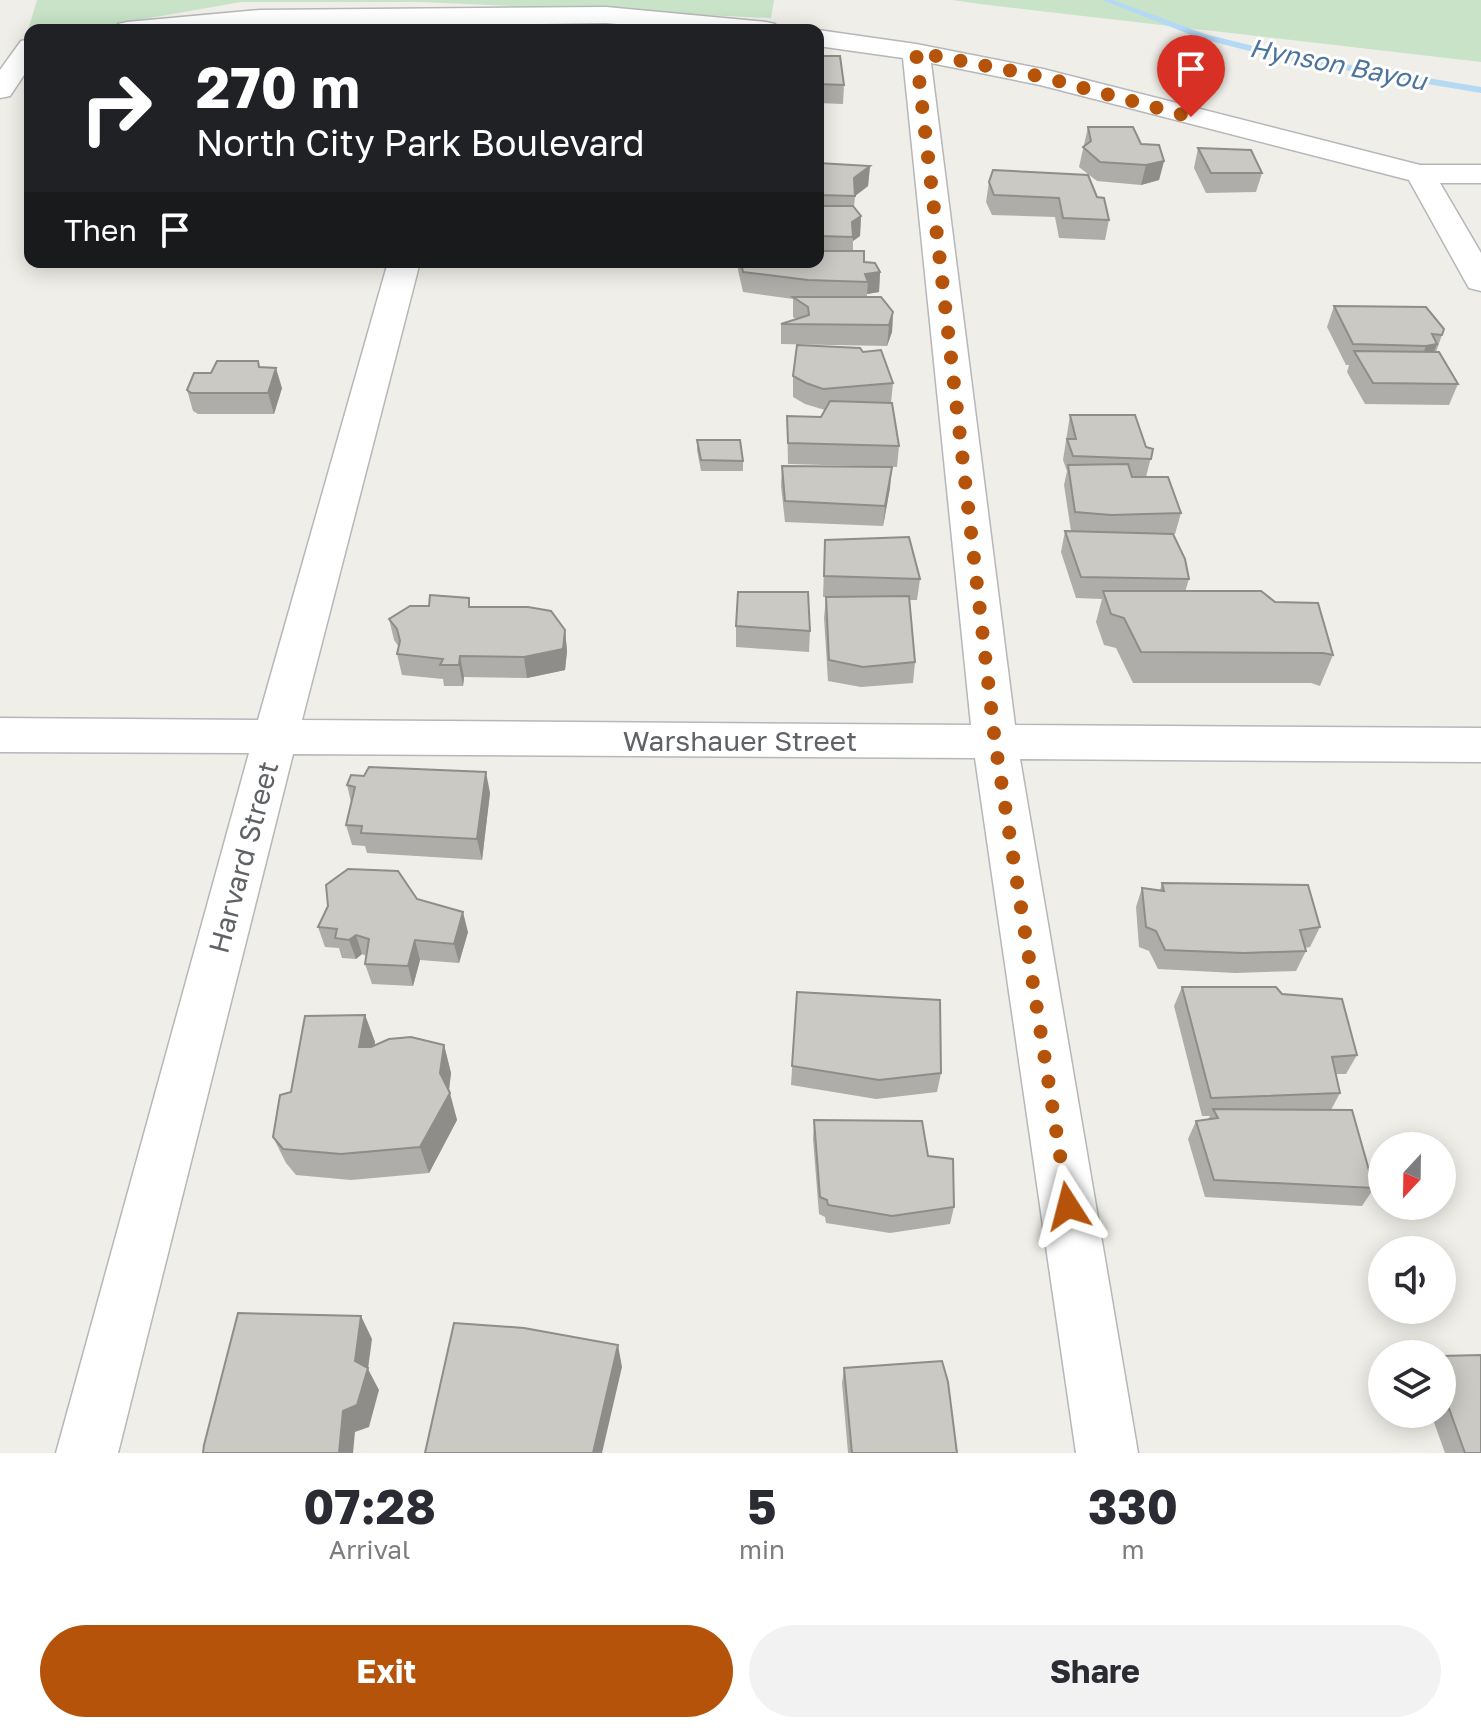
<!DOCTYPE html>
<style>
:root{--surface:#fff;--page:#f2f2f3;--text:#2b2b33;--muted:#7c7c81;--accent:#b45309}
body{margin:0;font-family:"Golos Text",sans-serif;background:var(--page);color:var(--text);height:100vh;display:flex;flex-direction:column;font-size:30px;white-space:nowrap}
*{box-sizing:border-box;margin:0}
p{font-size:26px;color:var(--muted)}
.icon{flex:none;width:44px;height:44px;fill:none;stroke:currentColor;stroke-width:2;stroke-linecap:round;stroke-linejoin:round}
.map{position:relative;height:1453px;overflow:hidden}
.drawer{display:flex;flex-direction:column;background:var(--surface);flex:1}
.drawer>*{flex:none}
.guide{position:absolute;left:24px;top:24px;width:800px;height:244px;border-radius:16px;box-shadow:0 4px 20px #0003;background:#202124;color:#fff;overflow:hidden}
.needle{width:52px;rotate:202deg}
.controls{position:absolute;left:1368px;top:1132px;display:grid;gap:16px}
.controls a{display:grid;place-items:center;width:88px;height:88px;border-radius:50%;background:var(--surface);box-shadow:0 4px 20px #0003;font-size:40px}
.pin{position:absolute;display:grid;place-items:center;width:68px;height:68px;color:#fff;margin:-82px -34px;border-radius:50% 50% 50% 0;rotate:-45deg;box-shadow:0 0 8px #0007}
.pin .icon{rotate:45deg}
.me{position:absolute;width:88px;margin:-44px;rotate:351deg;stroke-linejoin:round;filter:drop-shadow(0 0 6px #0008)}
.turn{display:flex;align-items:center;gap:28px;height:168px;padding:0 40px;font-size:36px}
.turn .icon{width:104px;height:104px;stroke-width:2.5}
.turn b{display:block;font-size:56px;line-height:68px}
.then{display:flex;align-items:center;height:76px;padding:0 40px;background:#0003;gap:16px;font-size:30px}
.eta{display:flex;justify-content:space-evenly;align-items:center;height:136px;text-align:center}
.eta b{font-size:48px;font-weight:700;line-height:56px}
.primary-button{display:flex;gap:16px;margin-top:auto;padding:16px 40px}
.primary-button a{flex:1;height:92px;border-radius:48px;background:var(--accent);color:#fff;font-size:32px;font-weight:700;line-height:92px;text-align:center}
.primary-button a+a{background:var(--page);color:var(--text)}
.map>svg:first-child{display:block}
</style>
<div class="map">
<svg width="1481" height="1453" viewBox="0 0 1481 1453">
<rect width="100%" height="100%" fill="#efeee8"/>
<g fill="#c8e3c8">
<path d="M37,0h737l-3,18 -349,-16h-181l-160,28h-51v9l-5,1z"/>
<path d="M952,0h529v62l-501,-58z"/>
</g>
<g fill="none" stroke-linecap="round" stroke-linejoin="round">
<path fill="#b3d9f5" fill-rule="evenodd" d="M1102,0h11l92,34 80,20 196,33v6l-196,-33 -86,-22z"/>
<g stroke="#b5b7ba" stroke-width="3">
<g id="minor">
<path d="M606,7l160,15 9,2 4,6h-96l-77,-7 -492,7 4,-6 9,-2 133,-12z"/>
<path d="M818,30l98,14 127,25 377,96h61v18h-41l41,70v38l-12,-3 -4,-7 -56,-101 -369,-95 -109,-22 84,662 466,3v34l-461,-3 118,694h-62l-101,-695 -682,-4 -175,699h-62l193,-700 -249,-1v-34l258,2 130,-458h32l-118,458 669,5 -68,-667 -85,-12z"/>
<path d="M30,39v27l-20,30 -10,2v-28l21,-29z"/>
</g>
</g>
<use href="#minor" fill="#fff" fill-rule="evenodd"/>
</g>
<g fill="#afada9">
<path d="M818,56l26,29 -1,19 -25,-1z"/>
<path d="M1088,127l53,17 23,17 -5,19 -18,5 -44,-4 -18,-14z"/>
<path d="M1198,148l64,25 -6,19 -50,1 -12,-25z"/>
<path d="M818,163l52,3 -2,20 -13,10 -1,11 7,9 -1,20 -7,5v10l11,11 16,10 -1,20 -12,2v3l26,15 -1,20 -5,14 -106,-2v-20l15,-5 -3,-2v-18l-50,-7 -5,-22v-8h80z"/>
<path d="M989,182l108,15 12,23 -4,20 -46,-2 -4,-21 -63,-2 -6,-13z"/>
<path d="M1334,306l108,29 -6,17 22,32 -9,21 -84,-1 -18,-32 2,-7h-3l-19,-38z"/>
<path d="M258,361l2,6 22,21 -8,26h-76l-5,-3 -6,-21 24,-17z"/>
<path d="M793,376l100,7 -2,20 8,43 -2,21 -109,-3 -1,-48 34,1 4,-7 -20,-6 -12,-7z"/>
<path d="M1070,415l76,32 7,2 -7,28 35,36 -6,21h-2l16,45 -4,13 148,63 -13,31 -9,-3h-178l-17,-35 -12,-3 -8,-23 6,-23 -26,-1 -15,-46 4,-21h6l-7,-46 3,-14 -4,-11z"/>
<path d="M697,440l46,21v10h-42l-4,-21z"/>
<path d="M782,466l108,22 -7,38 -98,-4 -4,-36z"/>
<path d="M825,540l95,39 -3,21h-8l6,62 -2,21 -52,4 -33,-6 -4,-63 2,-21h13h-16z"/>
<path d="M471,607l94,23 2,21 -2,19 -38,8 -63,-1 -1,9h-19l-1,-7 -41,-4 -5,-21 2,-7 -5,-7 -5,-21z"/>
<path d="M736,626l74,5 -1,21 -73,-5z"/>
<path d="M347,785l143,8 -8,67 -115,-7 -2,-7 -13,-1 -6,-20 5,-23z"/>
<path d="M1162,883l158,44 -10,20 -5,1 1,3 -10,20 -61,2 -77,-4 -9,-18 -10,-4 -3,-40 6,-19 18,2z"/>
<path d="M417,899l51,33 -9,31 -39,-3 -7,26 -41,-2 -7,-20 1,-8 -4,-2 -6,5 -14,-1 -3,-10 -14,-1 -7,-20z"/>
<path d="M1182,987l100,7 75,61 -11,19h-10l4,19 -9,17 43,78 -12,18 -157,-9 -17,-58 8,-18 12,-2 2,-3h-8l-28,-110z"/>
<path d="M797,992l144,81 -4,19 -61,7 -85,-14z"/>
<path d="M365,1015l10,27 -1,4 70,-1 7,28 -2,19 8,28 -28,53 -78,7 -55,-5 -10,-12 -13,-26 18,-45z"/>
<path d="M814,1120l114,36 26,51 -4,17 -60,9 -64,-10 -1,-6 -6,-3 -6,-75z"/>
<path d="M1442,1356l39,97h-36l-14,-39h11z"/>
<path d="M844,1368l113,85h-109l-6,-70z"/>
</g>
<g fill="#8e8d89">
<path d="M1164,161l-5,19 -18,5 5,-20z"/>
<path d="M870,166l-2,20 -13,10 -1,-18z"/>
<path d="M861,216l-1,20 -7,5 -1,-19z"/>
<path d="M880,272l-1,20 -12,2 1,-12 -3,-8z"/>
<path d="M893,312l-1,20 -5,14 2,-21z"/>
<path d="M1437,344l-8,20 -11,3 8,-21z"/>
<path d="M276,368l6,20 -8,26 -6,-21z"/>
<path d="M892,467l-2,21 -7,38 2,-20z"/>
<path d="M565,630l2,21 -2,19 -38,8 -3,-21z"/>
<path d="M460,656l4,21 -1,9 -4,-21z"/>
<path d="M486,772l4,21 -8,67 -5,-21z"/>
<path d="M463,912l5,20 -9,31 -5,-19z"/>
<path d="M356,935l6,19 -6,5 -7,-19z"/>
<path d="M415,940l5,20 -7,26 -5,-20z"/>
<path d="M365,1015l10,27 -6,32 -10,-27z"/>
<path d="M444,1045l7,28 -3,23 2,-3 7,27 -28,53 -9,-26 20,-74z"/>
<path d="M361,1316l11,23 -4,30 11,21 -10,37 -14,5 -2,21h-14l4,-42 12,-50z"/>
<path d="M618,1345l4,22 -20,86h-9z"/>
</g>
<g fill="#cbc9c4" stroke="#8e8d89" stroke-width="2">
<path d="M818,56h22l4,29 -26,-1z"/>
<path d="M1088,127h45l8,17 18,1 5,16 -18,4 -46,-3 -17,-15 8,-6z"/>
<path d="M1198,148l53,2 11,23h-51z"/>
<path d="M818,163l52,3 -16,12 1,18 -37,-1z"/>
<path d="M993,170l95,5 9,22 7,1 5,22 -46,-2 -4,-20 -65,-3 -5,-13z"/>
<path d="M818,206h35l8,10 -9,6 1,15 -35,-1z"/>
<path d="M818,251h46v11l11,1 5,9 -15,2 3,8 -60,-2 -65,-8 -2,-10h77z"/>
<path d="M793,297h88l12,15 -4,13 -108,-1 28,-9 -1,-8z"/>
<path d="M1334,306l92,1 18,22 -2,6 -10,-1 5,10 -11,2 -73,-2z"/>
<path d="M797,345l63,3 3,4 18,-2 12,33 -70,6 -17,-6 -13,-7z"/>
<path d="M1354,351l85,1 19,32 -85,-1z"/>
<path d="M217,361h41l1,6 17,1 -8,25h-77l-4,-3 7,-17h17z"/>
<path d="M830,401l62,2 7,43 -111,-3 -1,-27 34,1z"/>
<path d="M1070,415h65l11,32 7,2 -2,10 -78,-3 -6,-17h9z"/>
<path d="M697,440h43l3,21 -42,-1z"/>
<path d="M1128,464l4,13h36l13,36 -70,2 -36,-3 -7,-47z"/>
<path d="M782,466l110,1 -7,39 -100,-5z"/>
<path d="M1065,531l108,3 12,25 4,20 -108,-2z"/>
<path d="M909,537l11,42 -96,-3 1,-36z"/>
<path d="M1103,591h158l14,11 43,1 15,52 -10,-2 -182,-1 -17,-34 -13,-4z"/>
<path d="M738,592h70l2,39 -74,-5z"/>
<path d="M430,595l39,3v9h59l23,4 14,19 -2,19 -39,8 -64,-1 -1,9h-19l3,-6 -46,-5 3,-13 -3,-12 -8,-10 21,-13h19z"/>
<path d="M909,596l6,66 -52,5 -34,-7 -3,-63z"/>
<path d="M369,767l117,5 -9,67 -116,-6 1,-7 -16,-1 9,-38 -8,-2 4,-10 13,1z"/>
<path d="M348,869l50,2 19,28 46,13 -9,32 -39,-4 -7,26 -43,-2 4,-25 -13,-4 -7,5 -14,-2 2,-9 -19,-2 10,-21 -2,-21z"/>
<path d="M1162,883l146,2 12,42 -20,3 6,21 -62,2 -79,-3 -9,-19 -10,-4 -4,-39 22,3z"/>
<path d="M1182,987h94l6,7 60,5 15,56 -25,2 8,36 -129,5z"/>
<path d="M797,992l143,8 1,73 -62,7 -87,-14z"/>
<path d="M365,1015l-6,32h12l18,-8 22,-2 33,8 -4,28 10,20 -30,54 -79,7 -58,-5 -10,-12 7,-42 11,-3 14,-76z"/>
<path d="M1213,1109l139,1 22,78 -160,-8 -18,-59 22,-3z"/>
<path d="M814,1120l108,1 6,35 25,3 1,48 -62,9 -64,-11 -1,-5 -7,-3z"/>
<path d="M238,1313l123,3 -6,45 13,7 -11,37 -14,6 -4,42h-136l1,-8z"/>
<path d="M454,1323l70,5 94,17 -25,108h-168z"/>
<path d="M1481,1355v98h-16l-23,-64v-33z"/>
<path d="M942,1361l6,21 9,71h-105l-8,-85z"/>
</g>
<g fill="none" stroke-linecap="round" stroke-linejoin="round">
<path stroke="#b45309" stroke-width="14" stroke-dasharray="0 25.2" d="M1068,1206l-73,-464 -79,-690 127,25 148,40"/>
</g>
<g text-anchor="middle" dominant-baseline="central" stroke-width="6" stroke-linejoin="round" paint-order="stroke">
<g font-size="26" font-style="italic" fill="#4d749d" stroke="#fff">
<text transform="translate(1338 64) rotate(11)">Hynson Bayou</text>
</g>
<g font-size="28" fill="#5f6266" stroke="#fff">
<text x="740" y="740">Warshauer Street</text>
<text transform="translate(243 857) rotate(-75)">Harvard Street</text>
</g>
</g>
</svg>
<div class="controls">
<a><svg class="needle" viewBox="-14 -14 28 28"><path d="M0-13l5 13h-10z" fill="#e53935"/><path d="M0 13l5-13h-10z" fill="#7c7c81"/></svg></a>
<a><svg class="icon" aria-label="sound" viewBox="0 0 24 24"><path d="M4 9h4l5-4v14l-5-4H4zM17 9q2 3 0 6"/></svg></a>
<a><svg class="icon" aria-label="layers" viewBox="0 0 24 24"><path d="M12 4l9 5-9 5-9-5zM3 14l9 5 9-5"/></svg></a>
</div>
<div class="pin" style="left:1191px;top:117px;background:#d93025"><svg class="icon" aria-label="arrive" viewBox="0 0 24 24"><path d="M6 21V4h12l-3 4 3 4H6"/></svg></div>
<svg class="me" style="left:1068px;top:1206px" viewBox="-20 -20 40 40"><path d="M0-17L14 15 0 8-14 15z" fill="#b45309" stroke="#fff" stroke-width="4"/></svg>
<div class="guide">
<div class="turn"><svg class="icon" aria-label="right" viewBox="0 0 24 24"><path d="M7 20v-9h11M14 6l5 5-5 5"/></svg><div><b>270 m</b>North City Park Boulevard</div></div>
<div class="then">Then<svg class="icon" aria-label="arrive" viewBox="0 0 24 24"><path d="M6 21V4h12l-3 4 3 4H6"/></svg></div>
</div>
</div>
<section class="drawer">
<div class="eta">
<div><b>07:28</b><p>Arrival</p></div>
<div><b>5</b><p>min</p></div>
<div><b>330</b><p>m</p></div>
</div>
<div class="primary-button"><a>Exit</a><a>Share</a></div>
</section>
